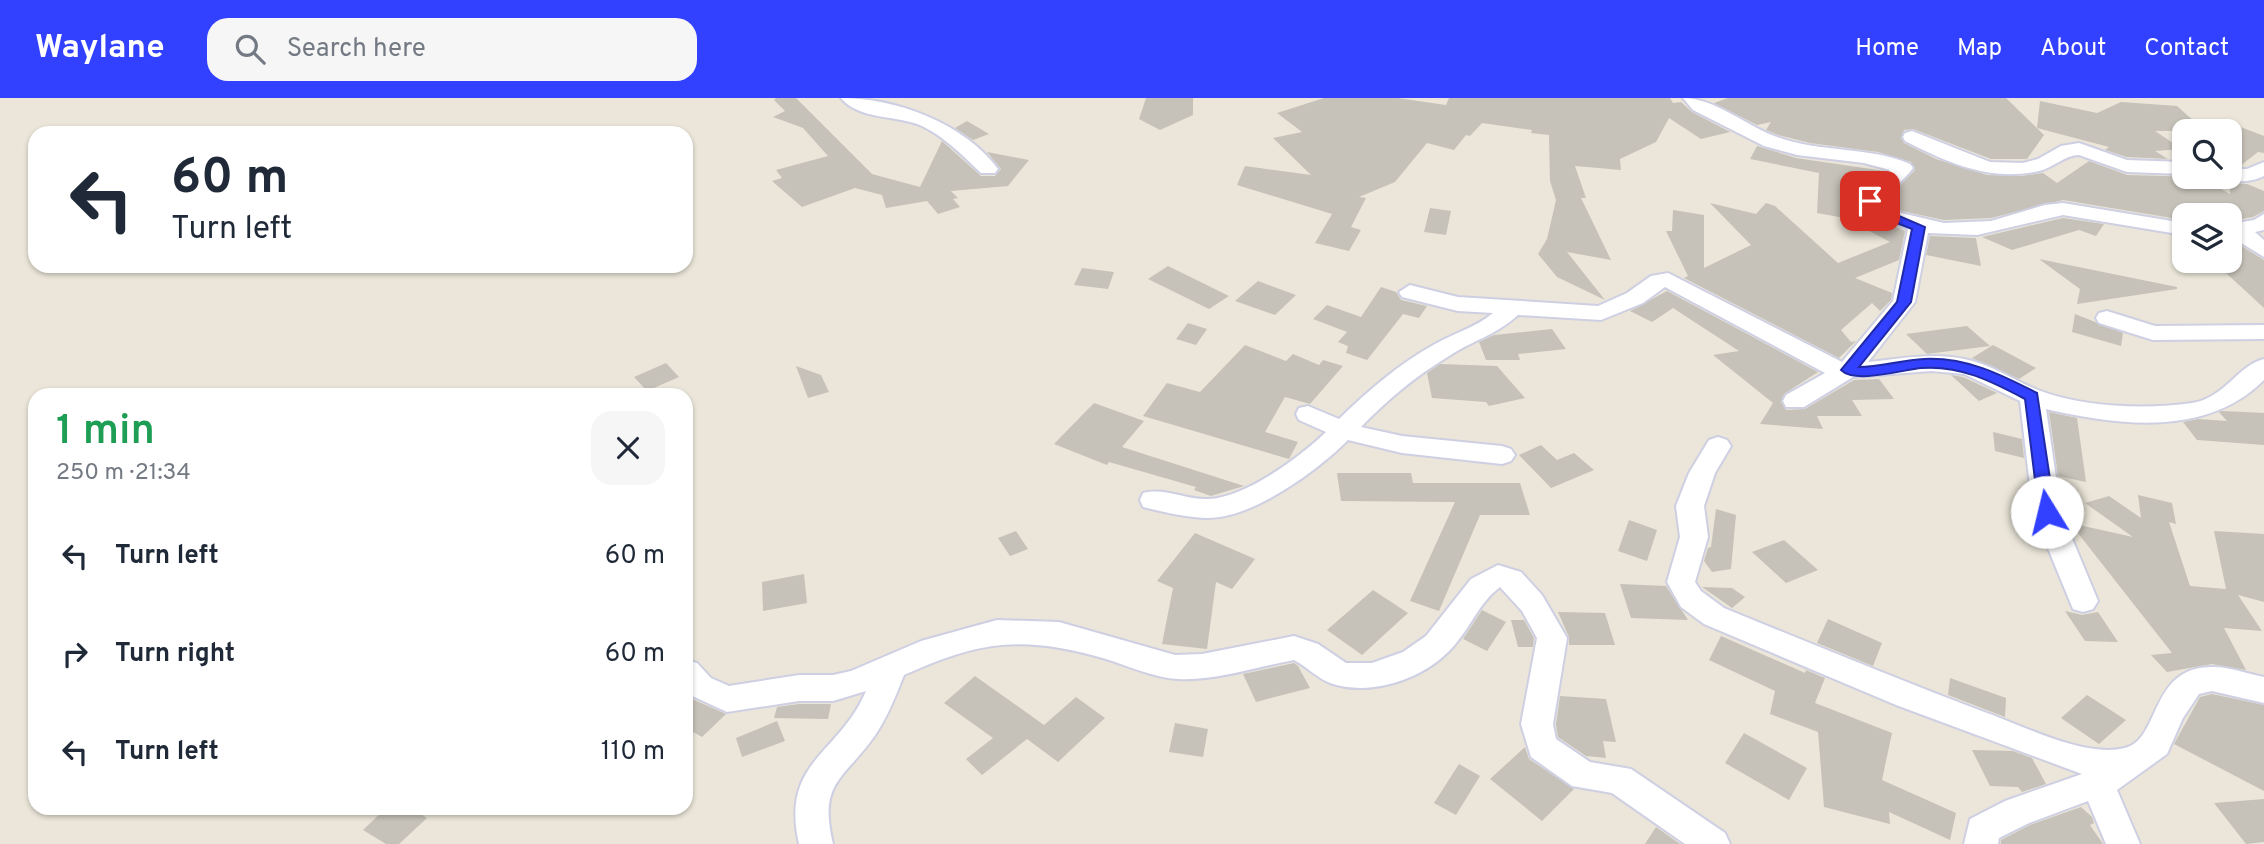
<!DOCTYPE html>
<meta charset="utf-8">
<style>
:root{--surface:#fff;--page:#f6f6f7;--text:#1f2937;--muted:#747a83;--accent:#3240ff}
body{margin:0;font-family:Overpass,sans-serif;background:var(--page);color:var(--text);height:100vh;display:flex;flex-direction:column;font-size:26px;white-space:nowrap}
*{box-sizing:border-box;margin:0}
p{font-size:23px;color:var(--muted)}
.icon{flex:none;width:38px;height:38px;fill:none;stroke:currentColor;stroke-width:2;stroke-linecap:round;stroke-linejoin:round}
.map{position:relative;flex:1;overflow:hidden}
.side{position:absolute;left:28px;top:290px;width:665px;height:427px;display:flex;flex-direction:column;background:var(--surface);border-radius:21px;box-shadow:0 2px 5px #0004}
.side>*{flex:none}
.hud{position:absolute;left:28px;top:28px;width:665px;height:147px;border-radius:21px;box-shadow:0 2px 5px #0004;background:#fff;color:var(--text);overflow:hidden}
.tools{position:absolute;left:2172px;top:21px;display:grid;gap:14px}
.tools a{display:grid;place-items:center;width:70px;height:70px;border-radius:14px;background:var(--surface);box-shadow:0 2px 5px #0004;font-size:35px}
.pin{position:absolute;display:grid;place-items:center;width:60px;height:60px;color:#fff;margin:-30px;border-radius:14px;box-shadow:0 4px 10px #0006}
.me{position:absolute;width:77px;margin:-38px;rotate:351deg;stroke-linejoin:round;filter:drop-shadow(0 0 5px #0008)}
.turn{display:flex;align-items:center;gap:24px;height:147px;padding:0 28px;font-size:32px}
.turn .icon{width:91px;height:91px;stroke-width:2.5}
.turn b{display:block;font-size:49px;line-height:60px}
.round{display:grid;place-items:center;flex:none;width:74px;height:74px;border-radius:21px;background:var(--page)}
.overview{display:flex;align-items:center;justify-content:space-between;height:119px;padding:0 28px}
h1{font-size:42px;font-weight:600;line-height:52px;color:#1e9e55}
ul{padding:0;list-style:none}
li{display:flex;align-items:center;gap:21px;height:98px;padding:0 28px}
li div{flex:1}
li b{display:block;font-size:26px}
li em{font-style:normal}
header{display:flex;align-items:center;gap:42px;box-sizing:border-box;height:98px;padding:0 35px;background:var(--accent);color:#fff}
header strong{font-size:33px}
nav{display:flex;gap:38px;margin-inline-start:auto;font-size:24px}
.search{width:490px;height:63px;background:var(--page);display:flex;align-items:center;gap:18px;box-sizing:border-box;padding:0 24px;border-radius:21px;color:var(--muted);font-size:26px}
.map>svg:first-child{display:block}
</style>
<header>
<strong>Waylane</strong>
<div class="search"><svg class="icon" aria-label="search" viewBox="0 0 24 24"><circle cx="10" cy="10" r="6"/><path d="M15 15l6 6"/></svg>Search here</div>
<nav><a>Home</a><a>Map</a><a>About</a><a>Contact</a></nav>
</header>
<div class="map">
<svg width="2264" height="746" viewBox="0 0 2264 746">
<rect width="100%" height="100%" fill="#ebe6d9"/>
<g fill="#c6c2b9">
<path d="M776,0h20l76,76 48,13 22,-46 39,35h14l6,-7 -14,-17 42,8 -21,26 -57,5 7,7 -5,1 7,8 -22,7 -11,-13 -41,7 -4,-13 -27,-7 -53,19 -30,-26 10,-3 -6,-8 52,-14 -25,-28 -30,-11 12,-6 -11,-11z"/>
<path d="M1146,0h47v17l-33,15 -21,-11z"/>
<path d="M1324,0h74l48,7 3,-7h221l3,5 8,-1 11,10 38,20 -29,7 -32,-21 -13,24 -36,17 1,11 -46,-4 11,32h-5l30,62 -44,-8 38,48 -48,-23 -19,-23 9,-15 9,-39 -6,-19 -1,-46 -18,-2 1,-3 -50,-7 -12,13 -4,-1 -12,15 -27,-7 -32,39 -36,15 7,1 -15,29 10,3 -12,21 -34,-8 17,-29 -95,-29 8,-19 66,9 -38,-37 29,-6 -25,-19z"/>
<path d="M1728,0h278l38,37 -17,24h-36l-78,-30 -9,1 -3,8 3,5 32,16 51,16 34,1 22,-3 14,10 32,-22 38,14 72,2 31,17v-11l17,1 17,7v20l-11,6 -23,4v-6h-46v5l-121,-20 -72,18 -47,2 -42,-9 -16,-11 29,-30 -4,-8 -33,-10 -68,-9 -32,-8 -12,-5 5,-8 -14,3 -43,-22z"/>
<path d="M2040,3l57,12 24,-11 56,4 28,25h-50l27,18 -27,2 13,8 -41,-2 -22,-7 4,-3 -72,-19z"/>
<path d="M967,23l22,13 -16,6 -18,-12z"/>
<path d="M2230,25l34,13v17l-6,-1 -18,14 -10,1z"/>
<path d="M1757,48l39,12 89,13 -28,30 15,15 33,15 -6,29 -44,18 37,15 -1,7 -11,11 -8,-8 -31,27 10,12 5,-1 -17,17 -155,-80 4,-2 -22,-45h6l1,-21 31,5v53l47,-23 -41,-42 46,11 10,-11 9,3 63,57 52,-21 -45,-24 -28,-5 2,-40 -69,-14z"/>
<path d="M1430,110l21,3 -5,24 -22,-3z"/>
<path d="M2063,120l41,6 -8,12 -17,-6 -67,20 -30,-13z"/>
<path d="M1930,138l46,2 5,28 -55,-11z"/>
<path d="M2230,141l34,21v48l-51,-47h17z"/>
<path d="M2039,161l138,28v2l-100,15 3,-15z"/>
<path d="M1168,168l61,30 -20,13 -61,-30z"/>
<path d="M1082,170l32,4 -6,17 -34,-4z"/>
<path d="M1258,183l38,14 -21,20 -40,-14z"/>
<path d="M1381,189l15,5 5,8 26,6 -8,12 -16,-4 -36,46 -21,-7 2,-7 -10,-4 9,-10 -34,-13 14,-14 34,12z"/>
<path d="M1667,193l151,81 -34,22 -3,8 5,8 19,-1 49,-29 25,-1 15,20 -42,1 10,16h-45l6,13 -63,-5 13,-21 -60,-48 26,-4 -66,-43 -21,14 -22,-11z"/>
<path d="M2075,216l48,19 -2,13 -49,-14z"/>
<path d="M1188,225l19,6 -11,16 -20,-6z"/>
<path d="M1967,228l23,20 -63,8 -21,-20z"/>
<path d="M1552,231l14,20 -48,5 2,6h-34l-7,-18 15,-7z"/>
<path d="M1245,247l41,16 7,-7 26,11 4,-5 20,6 -33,38 -25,-7 -20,35 33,10 -9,17 -146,-43 24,-33 33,9z"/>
<path d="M1993,247l43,23 -17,11 -47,-21z"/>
<path d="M666,265l13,14 -32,14 -13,-14z"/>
<path d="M1440,266l57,2 28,32 -36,8 -3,-4 -54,-4 -5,-25z"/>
<path d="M796,268l25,9 8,17 -21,6z"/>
<path d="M1951,277l12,2 34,16 -18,8z"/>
<path d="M1094,305l50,18 -22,26 122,39 -33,10 -17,-6 2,-3 -87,-25 -2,3 -53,-21z"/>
<path d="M2222,313l42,2v32l-67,-5 -14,-18 15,-3 29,2 -8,-9z"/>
<path d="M2049,314l28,6 9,64 -28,-6z"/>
<path d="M1993,334l29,7 2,19 -29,-7z"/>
<path d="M1541,347l16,15 17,-7 20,17 -43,18 -32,-33z"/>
<path d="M1337,375h74l2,10h107l10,32h-50l-41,96 -29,-10 45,-99 -114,-1z"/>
<path d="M2138,397l34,8 4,21 -7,-2 21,64 36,3 -12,-58 50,3v68l-26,-7 24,36 -38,-3 22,42 -34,-6 -45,8 -16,-17 21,-2 -102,-130 63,14 -48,-34 24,-7 32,22z"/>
<path d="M1716,411l20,6 -5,54 -19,3 -8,-11 4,-13 3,-1z"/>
<path d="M1629,422l28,10 -10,31 -29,-10z"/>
<path d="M1016,433l12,18 -18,7 -12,-18z"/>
<path d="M1195,435l60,26 -23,30 -16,-7 -9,67 -45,-5 11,-56 -16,-7z"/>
<path d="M1784,442l34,30 -32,13 -34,-31z"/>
<path d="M804,476l3,29 -44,8 -1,-29z"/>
<path d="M1620,486l46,2 22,34 -57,-2z"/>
<path d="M1702,489l30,1 13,9 -13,11z"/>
<path d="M1373,492l35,23 -46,42 -35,-25z"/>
<path d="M1482,512l24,12 -19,29 -24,-12z"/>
<path d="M2065,513l17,4 16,-3 20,30 -33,-1z"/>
<path d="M1558,514l47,1 10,32h-46v-8z"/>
<path d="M1828,521l54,24 -9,23 -56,-23z"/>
<path d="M1511,522h13l10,18 -1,9h-15z"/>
<path d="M1721,538l84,37 1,-3 19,8 -10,25 77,30 -10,47 74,33 -6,27 -61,-28 1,12 -66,-17 -6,-75 -48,-18 5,-23 -66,-31z"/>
<path d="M1294,565l4,3 12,22 -54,14 -13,-28z"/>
<path d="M975,578l69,49 32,-28 29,21 -47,44 -31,-23 -45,36 -16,-16 27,-21 -49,-35z"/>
<path d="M1950,580l56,20 -1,19 -57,-22z"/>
<path d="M2212,596l52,11v86l-90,-47 26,-47z"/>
<path d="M2087,597l39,25 -27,24 -38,-26z"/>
<path d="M1560,598l46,3 10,43 -13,-1 3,17 -20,-2 -28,-19 -2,-13z"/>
<path d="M690,600l36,16 -24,23 -16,-9v-26z"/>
<path d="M799,606h32l-3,15 -54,-1 3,-11z"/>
<path d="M777,623l8,20 -43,16 -6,-19z"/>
<path d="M1175,625l33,6 -5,28 -34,-5z"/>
<path d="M1744,635l63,35 -18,32 -64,-37z"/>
<path d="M1525,649l4,12 45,30 -32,32 -52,-42z"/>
<path d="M1972,652l41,1 19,7 14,26 -24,8 -4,-5 -28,-1z"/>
<path d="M1459,666l21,12 -24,39 -22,-12z"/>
<path d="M2264,701v43l-18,2 -32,-41z"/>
<path d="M2081,709l11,10 2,6 -4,2 13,19h-102v-4l29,-15z"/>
<path d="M386,710h25l16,10 -28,26h-13l-23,-14z"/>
<path d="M1656,729l24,17h-35z"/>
</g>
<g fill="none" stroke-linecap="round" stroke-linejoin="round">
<g stroke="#cecfe2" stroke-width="4">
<g id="minor">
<path d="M841,0c55,0 123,25 157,71l-3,4h-14c-18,-17 -36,-36 -59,-47 -24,-11 -64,-6 -81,-28z"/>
<path d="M1683,0c32,0 63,28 94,39 43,16 90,9 133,27l3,4 -3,4 -28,29 19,12 43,10 47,-2 54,-16 18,-2 121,20v12l-121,-20 -86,20 -49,-2 -13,69 -47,60c31,-3 64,-10 96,-3 27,5 49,21 74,31 44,17 107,20 154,13 33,-5 46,-38 72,-44v21c-57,57 -145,46 -218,29l15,103 37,89 -5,8 -10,3 -10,-3 -40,-97 -13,-111 -56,-27 -33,-3 -78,6 -49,30h-18l-3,-6 3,-6 39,-22 -160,-86 -22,16 -42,17 -83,-5c-25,22 -43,24 -69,41 -33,20 -61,43 -88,71l41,9 100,10 9,3 4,6 -4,6 -9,3 -100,-11 -54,-13c-31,31 -95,78 -140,78 -20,0 -45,-6 -65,-11l-3,-7 3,-7c22,-6 43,7 65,6 37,-1 92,-42 118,-67l-27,-12 -3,-6 3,-6 9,-2 31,13c30,-29 60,-55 96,-75 19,-11 40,-16 58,-31l-35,-2 -56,-14 -3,-5 11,-7 48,12 140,9 29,-13 24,-17 17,-3 174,89 51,-61 15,-72 -35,-15 -13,-13 30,-31 -26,-7 -67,-8 -33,-9 -71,-36z"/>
<path d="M1912,33l78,31 33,1 15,-4 23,-13 18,-3 48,17 57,2v12l-57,-2 -48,-17c-14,0 -26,13 -40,16 -48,11 -91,-8 -134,-30l-2,-4 2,-4z"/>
<path d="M2264,64v14c-12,6 -31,8 -43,1h9v-8h17z"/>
<path d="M2264,116v16l-9,2 9,8v17l-34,-21v-12l24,-4z"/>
<path d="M2107,213l48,15 109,-1v14l-111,1 -54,-17 -3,-5 3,-5z"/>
<path d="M1718,339l9,3 4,6 -16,27 -11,33 4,31 -13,45 6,9 23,17c88,36 175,72 263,105 37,13 98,45 138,35 36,-9 24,-81 87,-81 16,-1 36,7 52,10v26l-52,-12 -13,3 -16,24 -16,36 -50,36 23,54h-34l-18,-43 -59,22 -30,15 -1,6h-34l6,-25 35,-18 77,-27 -186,-69 -192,-81 -23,-17 -14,-25 13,-45 -4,-31 13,-33 20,-33z"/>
<path d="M1498,467l23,7 21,23 25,43 -14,86 3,15 34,23 41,7 94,64 5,11h-45l-73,-51 -40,-7 -41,-29 -10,-33 16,-86 -15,-27 -22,-24c-20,15 -28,37 -43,55 -27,35 -84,56 -127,41 -13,-5 -23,-16 -36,-23 -38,7 -78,21 -116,19 -23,-1 -50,-13 -72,-20 -82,-24 -125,-19 -202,16 -8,20 -16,41 -28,59 -32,46 -58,47 -43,110h-34c-19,-83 40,-89 67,-153l-33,10h-34l-72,11 -41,-19v-33l11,3 14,15 18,8 70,-11h34l18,-4 70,-30 76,-21 62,2 116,33 27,-1 92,-18 24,8 28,19h26l31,-11 23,-16 45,-57z"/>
</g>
</g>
<use href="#minor" fill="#fff" fill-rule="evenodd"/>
</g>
<path fill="#3240ff" stroke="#202aa6" stroke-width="2" d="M1865,100h9l11,12 40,17 -14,75 -52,65c21,0 43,-7 65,-8 42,-2 76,15 113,34l18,119 -2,4h-12l-2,-4 -14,-113c-34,-18 -65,-34 -104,-31 -19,2 -66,16 -80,2l56,-68 15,-73 -36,-14 -12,-14z"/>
</svg>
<div class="tools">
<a><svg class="icon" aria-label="search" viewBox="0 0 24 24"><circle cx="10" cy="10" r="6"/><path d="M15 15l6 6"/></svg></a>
<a><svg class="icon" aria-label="layers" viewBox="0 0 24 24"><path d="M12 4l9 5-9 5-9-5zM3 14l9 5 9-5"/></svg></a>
</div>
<div class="pin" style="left:1870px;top:103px;background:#d93025"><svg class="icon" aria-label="arrive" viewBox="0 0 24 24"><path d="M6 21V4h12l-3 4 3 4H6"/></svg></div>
<svg class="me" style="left:2047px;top:414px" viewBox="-20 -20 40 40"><circle r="19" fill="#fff"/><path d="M0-13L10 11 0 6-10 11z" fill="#3240ff"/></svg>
<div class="hud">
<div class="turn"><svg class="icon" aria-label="left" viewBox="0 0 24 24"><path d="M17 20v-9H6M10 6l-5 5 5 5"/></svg><div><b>60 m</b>Turn left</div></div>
</div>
<section class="side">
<div class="overview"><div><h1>1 min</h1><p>250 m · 21:34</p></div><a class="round"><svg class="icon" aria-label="close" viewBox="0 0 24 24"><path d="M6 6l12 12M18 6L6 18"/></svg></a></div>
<ul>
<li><svg class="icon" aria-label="left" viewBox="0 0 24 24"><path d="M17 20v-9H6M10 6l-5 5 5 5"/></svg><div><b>Turn left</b></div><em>60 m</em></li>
<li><svg class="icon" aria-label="right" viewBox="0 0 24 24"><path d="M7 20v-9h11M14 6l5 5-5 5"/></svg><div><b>Turn right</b></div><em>60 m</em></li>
<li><svg class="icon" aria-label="left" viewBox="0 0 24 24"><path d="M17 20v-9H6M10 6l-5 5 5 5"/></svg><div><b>Turn left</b></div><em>110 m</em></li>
</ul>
</section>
</div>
